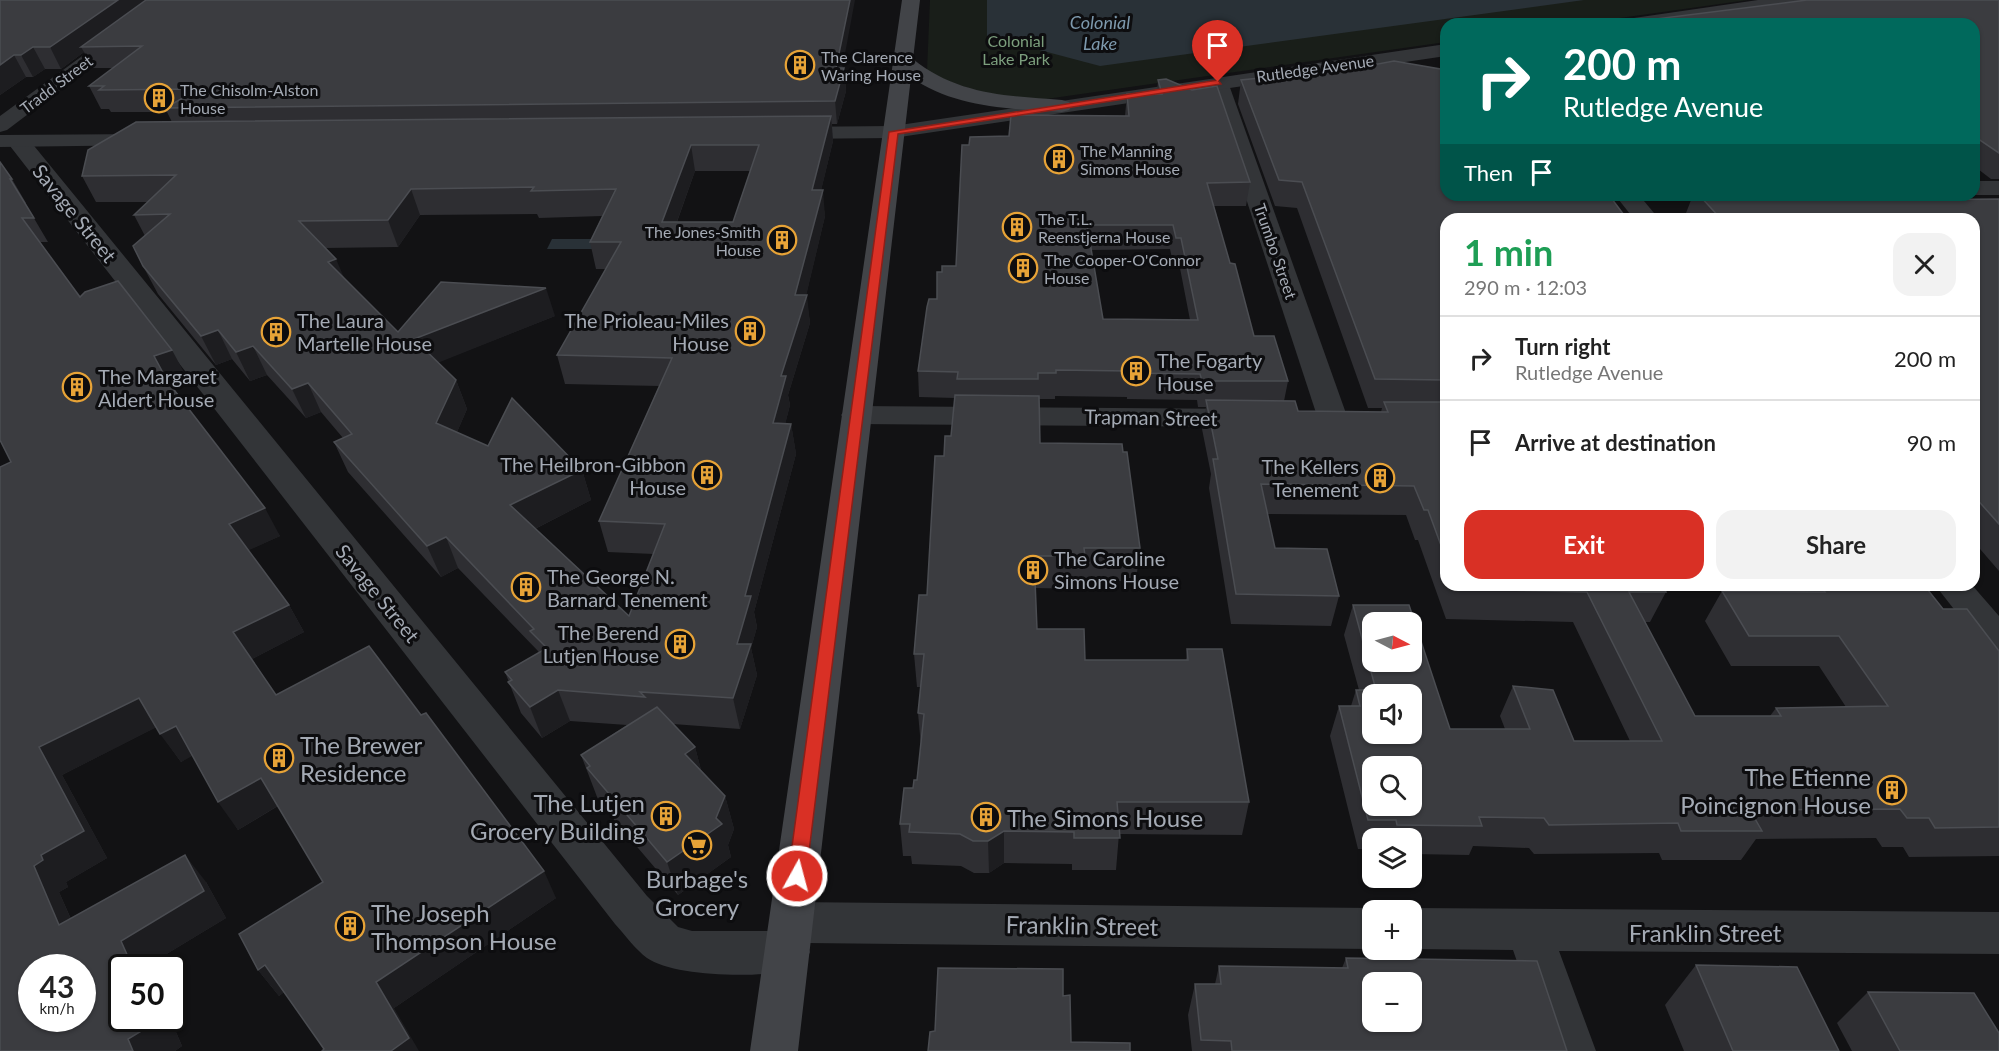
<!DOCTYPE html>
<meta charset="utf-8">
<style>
:root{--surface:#fff;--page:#f2f2f2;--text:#222;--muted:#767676;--line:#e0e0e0;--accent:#d93025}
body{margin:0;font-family:Lato,sans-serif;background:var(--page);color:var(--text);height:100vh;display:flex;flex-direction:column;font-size:22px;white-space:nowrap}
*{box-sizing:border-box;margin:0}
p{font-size:20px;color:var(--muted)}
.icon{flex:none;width:33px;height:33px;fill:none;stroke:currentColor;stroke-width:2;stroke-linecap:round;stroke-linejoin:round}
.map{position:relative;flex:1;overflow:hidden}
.panel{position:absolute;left:1440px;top:213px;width:540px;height:378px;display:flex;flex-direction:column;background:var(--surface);border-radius:18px;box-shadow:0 2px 4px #0004}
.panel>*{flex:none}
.guide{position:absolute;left:1440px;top:18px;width:540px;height:183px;border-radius:18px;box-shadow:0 2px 4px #0004;background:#00695c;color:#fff;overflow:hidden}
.needle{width:39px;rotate:96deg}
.controls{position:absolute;left:1362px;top:612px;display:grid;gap:12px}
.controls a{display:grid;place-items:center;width:60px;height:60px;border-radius:12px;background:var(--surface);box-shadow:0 2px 4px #0004;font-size:30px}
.speed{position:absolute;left:18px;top:954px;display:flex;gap:12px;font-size:30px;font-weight:700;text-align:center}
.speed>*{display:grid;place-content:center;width:78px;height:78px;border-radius:50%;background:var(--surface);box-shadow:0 2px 4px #0004;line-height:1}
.speed small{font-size:15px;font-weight:400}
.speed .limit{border:3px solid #111;border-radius:9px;background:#fff;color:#111}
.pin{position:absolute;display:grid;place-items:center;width:51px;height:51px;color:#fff;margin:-62px -26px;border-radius:50% 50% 50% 0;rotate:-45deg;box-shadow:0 0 6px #0007}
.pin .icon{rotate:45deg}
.me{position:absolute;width:66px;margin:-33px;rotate:7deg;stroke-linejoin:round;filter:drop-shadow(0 0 4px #0008)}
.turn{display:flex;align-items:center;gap:21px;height:126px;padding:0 24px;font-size:27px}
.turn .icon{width:78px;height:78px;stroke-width:2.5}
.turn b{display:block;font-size:42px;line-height:51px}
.then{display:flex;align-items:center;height:57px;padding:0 24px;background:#0003;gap:12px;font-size:22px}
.round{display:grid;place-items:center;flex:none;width:63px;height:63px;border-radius:18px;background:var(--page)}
.summary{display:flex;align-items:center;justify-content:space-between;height:102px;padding:0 24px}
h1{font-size:36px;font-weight:700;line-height:45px;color:#1e9e55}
.action{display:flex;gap:12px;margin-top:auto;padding:12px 24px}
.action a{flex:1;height:69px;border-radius:18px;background:var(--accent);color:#fff;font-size:24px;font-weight:700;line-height:69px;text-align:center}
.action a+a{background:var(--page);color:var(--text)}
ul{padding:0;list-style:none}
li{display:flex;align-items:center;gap:18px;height:84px;padding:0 24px;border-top:2px solid var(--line)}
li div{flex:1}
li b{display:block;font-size:22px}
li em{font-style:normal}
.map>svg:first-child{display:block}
</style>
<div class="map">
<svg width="1999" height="1051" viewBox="0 0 1999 1051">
<rect width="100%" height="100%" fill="#121214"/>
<path fill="#191e19" d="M930,0h818l-171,24h-131v18l-407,58c-40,-2 -76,-10 -112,-29z"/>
<g fill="#293137">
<path d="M987,0h597l-484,66 -113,-30z"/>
<path d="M552,239h46l-6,10h-45z"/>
</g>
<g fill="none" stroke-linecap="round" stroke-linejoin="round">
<g fill="#333538" fill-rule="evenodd">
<path d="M1218,76l10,6 120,337 -4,6 -11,3 -11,-3 -4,-6 -110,-337z"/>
<path d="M18,135l8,1 621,760 31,31 14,4h81l-4,-9 6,-14 16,-6 581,6 6,2h-6v39l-566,-6 4,9 -7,15c-30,12 -128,11 -156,-9 -11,-8 -22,-23 -32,-34l-605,-778 -3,-5 3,-5z"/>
<rect x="1974" y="181" width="25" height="14"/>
<path d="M1615,195h24l20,24h-25z"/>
<path d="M856,406l392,3 11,3 4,6 -4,6 -11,3 -392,-3 -10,-3 -5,-6 5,-6z"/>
<path d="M1935,585h37l27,31v37l-13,-3z"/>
<path d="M1412,908l587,4v42l-440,-3 37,100h-48l-35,-101 -101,-1v-39h-6z"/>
</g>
<g fill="#333538" fill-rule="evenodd">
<path d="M159,0h20l-172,130 -7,2v-16z"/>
<path d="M1758,0h45l-9,5 -130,19h-46l9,-5z"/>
<path d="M1446,44v12l-553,82 -105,1 -8,-1 -3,-5 3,-5 8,-1 105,-1z"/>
<path d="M148,134l8,1 3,5 -3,5 -156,2v-12z"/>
</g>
<path fill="#424448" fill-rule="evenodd" d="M902,0h18l-7,59c44,36 95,37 149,41l7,2 3,4 -3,4 -7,2c-51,-3 -108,-4 -151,-35l-113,974h-48z"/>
</g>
<g fill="#2e2e32" fill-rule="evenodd">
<path d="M0,0l844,68 2,23 -9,33h-5l1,17 -12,49 4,26 -19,79 4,28 -22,72 2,10 -5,19h6l5,30 -42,158 3,15 -6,21 6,27 -17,54 -67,-5 22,23 6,23 24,26 9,33 -6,16 3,12 -53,38 -79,-93 -18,-47 46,-30 -57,-4 -28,17 -21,-25 -16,-41 34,-19 -1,-2 -80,-83 -17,9 -93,-105 -14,-30 9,-4 -22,-26 -15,6 -39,-43 -17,6 -18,-22 -16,6 -58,-71 -15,-28 2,-30 -11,-21 14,-13h-52l-14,-26 90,-54 -5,-10h-56l-2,-3h-8l-12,-23 24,-18h-21l-8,-16 -23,17h-16l-12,8h-7l-26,18zM695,171h55l-17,51h-56zM537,214l2,4 63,-2 -12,26 6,27h10l-49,86 8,29 94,2 -60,135 9,31 46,2 -25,62 -94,-87 56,-29 -9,-30 -94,-24 -31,-14 10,-23 -11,-29 -18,-18 117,-46 -157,16 -54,-54 -19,-30 73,-1 22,-32z"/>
<path d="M1999,0v179h-8l-17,-13v-142z"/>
<path d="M1158,80l92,102 -4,24h-32l16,57 24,73 34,45 -4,20 14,10 83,1 1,-4h-14l-71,-200 -22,-2 -37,-102 3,-24 205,139v366h216l4,7 -16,30h-5l50,94h75l6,-8 70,-1 -27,-41h-88l-26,-45 17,-30h63l-4,-6h143l19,24 56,42v205l-90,1 -6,-10h-21l-6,-9 -120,1 -15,21h-79l-3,-7 -125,1 -5,-6 -56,-2 -4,9 -57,-1v-16h-40v11h-14l-28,-113 9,-30h12l5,-16h3l-15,-55 9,-30 97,124h55l-5,-13 13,-30 61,55h56l-57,-119 -127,-3 -28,-79h-3l-9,-25 -139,-1 8,34 64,48 -8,30 -100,-2 -22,-136 2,-14 -9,-45 4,-22h-8l-1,-7 -70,-1v-2l-72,-1v3h-16l1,44 100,105 -4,33h-52l-1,8 -48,-1 2,41 48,31h101l1,-11 62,153 -7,33 -123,-1 -3,36h-44v-6l-68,-1 -15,10h-15l-13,-7 -49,-2 -1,-8h-8l-3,-32 13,-36 4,-8 4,-34 -3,-33 3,-26h-4l-3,-33 13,-59 17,-139 7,-20 4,-38 -36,-1 -1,-26 19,-72 5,-27 14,-6 13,-121 40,-9 116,-20 2,-22h30zM1170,249l3,14h6l11,57 -87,-1 -12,-69z"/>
<path d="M0,162l12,17 14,24h-1l23,39h-8l40,55 106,79 -17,6 111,154 -32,14 41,55 15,27 -52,27 24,36 280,203 -162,110 -70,41 -40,-57 -5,4 -21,-26 65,-88 -45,-76 -40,24 -46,-75 -11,7 -25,-35 -94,48 45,83 -41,24 2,5 -9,5 12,27 135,-37 20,36 -81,49 1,1h-24v50h48l12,28 -7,5h-175l11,-589z"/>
<path d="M1693,195h198l5,5 103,-1v372l-25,-29v-323h-283l-5,-6z"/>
<path d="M1346,958l221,93h-375l-4,-36 7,-31h20l4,-18 123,2z"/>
<path d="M1696,965l143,86h-155l-19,-46z"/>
<path d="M1868,992l131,59h-147l-15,-28z"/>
</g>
<g fill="#1d1d20">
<path d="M118,0h38l-75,47 3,5 -23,17 -11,-22z"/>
<path d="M850,0h5l-16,86 5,-18 2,23 -9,33 -2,-23 1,-33z"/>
<path d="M33,47l12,22 -12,8 -12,-22z"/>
<path d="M14,55l12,22 -26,18v-30z"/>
<path d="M831,116l2,25 -18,75 -3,-26z"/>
<path d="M691,145l4,26 -28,78 -5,-27z"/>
<path d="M411,189l9,26 -22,32 -10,-27z"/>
<path d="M823,190l2,26 -21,89 3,-10 3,28 -22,72 2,10 -12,48 -5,-30 22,-128z"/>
<path d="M336,259l12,28 -20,-25z"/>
<path d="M546,288l9,28 -130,52 -11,-29z"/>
<path d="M218,330l14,29 -16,6 -15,-29z"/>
<path d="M253,346l14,29 -17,6 -14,-29z"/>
<path d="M172,350l14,26 -18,7 -14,-27z"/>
<path d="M456,380l11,29 -19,44 -12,-30z"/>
<path d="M308,383l13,29 -15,6 -14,-29z"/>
<path d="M791,424l5,30 -42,158 3,15 -6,21 6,27 -17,54 -7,-31 4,-54 8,-48z"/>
<path d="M582,470l9,30 -70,36 -11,-31z"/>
<path d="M265,508l15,28 -35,16 -16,-28z"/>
<path d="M446,537l12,31 -17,9 -14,-31z"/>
<path d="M289,605l15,27 -54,28 -17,-28z"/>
<path d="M558,690l12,31 -28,17 -12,-31z"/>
<path d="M139,698l20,28 -97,49 45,83 -41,24 2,5 -9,5 26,60 -26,-27 -25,-59 7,-11 -2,-108z"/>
<path d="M176,726l20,28 -15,8 -21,-28z"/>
<path d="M695,747l9,34 -19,-27z"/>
<path d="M261,778l18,27 -41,25 -20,-28z"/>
<path d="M725,796l9,33 -6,16 3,12 -53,38 -11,-33 49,-44z"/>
<path d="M1004,831v32l-15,10 -1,-32z"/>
<path d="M185,855l21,27 20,36 -81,49 1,1h-13l-12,-27z"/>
<path d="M544,871l12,27 -162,110 25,43h-28l-15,-69z"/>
<path d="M265,965l21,26 -7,5 -21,-26z"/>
<path d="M157,1018h13l12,28 -7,5h-42l-5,-12z"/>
</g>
<g fill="#3b3c40" stroke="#4b4d52" stroke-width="1.5" fill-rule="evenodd">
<path d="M0,0h118l-68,47h-17l-12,8h-7l-14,10z"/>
<path d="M146,0h704l-14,68h8l-9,33 -670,7 34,-19 -100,1 5,-4h-15l53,-40 -61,1z"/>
<path d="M1807,0h192v153l-25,-17v-112h-358z"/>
<path d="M1394,61l52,9v125h163l18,24h-181v161l-71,-1 -73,-197 -23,-2 -38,-100 74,-8 3,-8 28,6z"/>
<path d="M1166,79l26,11 25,-4 33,96 -43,1 23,80 5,1 19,72h20l14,45h-86l-2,-7 -71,-1v-2l-73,-1v3h-18v6h-81l1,-7 -40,-1 9,-64 2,-8h8v-27h5v-6h14l6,-121h7l1,-8 39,-1 2,-21 118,1 -2,-22h35l-4,-14zM1087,225h86l3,13h5l17,82 -95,-1z"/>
<path d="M831,116l-19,74h11l-28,105h12l-26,81h5l-13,47 18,1 -46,172h6l-14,48h14l-18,54 -93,-6 5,5 -87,-7 -28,17 -22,-25 4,-2 -7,-8 42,-24 -17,-17 4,-2 -88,-92 -19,9 -93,-104 18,-8 -44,-51 -16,6 -39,-43 -17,6 -18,-22 -17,6 -58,-70 -10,-20 37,-32 -36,1 42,-40 -94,1 6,-26 48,-28zM691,145h68l-26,77h-71zM534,187l-3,4 85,-2 -26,53h31l-64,113 115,3 -73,163 66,3 -36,92 -119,-111 72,-35 -70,-72 -24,48 -52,-23 20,-43 -42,-41 132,-51 -105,-6 -43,50 -70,-70 8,-3 -37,-38 89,-1 23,-31z"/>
<path d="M0,162l12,17h-2l24,39h-12l58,79 5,-5 33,-11 54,69 -18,6 14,26 97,126 -36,16 60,81 -56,27 43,63 93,-49 52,69 5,-2 118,158 -168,111 33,56 -18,13h-69l2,-2 -59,-84 -7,5 -19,-36 84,-52 -62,-104 -43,24 -42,-76 -16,8 -21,-36 -100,49 45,84 -43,24 2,5 -9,6 25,59 126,-70 19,36 -83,50 12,27h-11v50h35l1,3 -30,18 5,12h-133v-584l11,-5 -11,-22zM32,968h50v50h-50z"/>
<path d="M1699,195h192l5,5 103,-1v325l-25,-28v-277h-253z"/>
<path d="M955,395l84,1 1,47 82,1 1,8h4l13,96h-56l1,8h-51l3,73h47l1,31h103l-1,-11h35l27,153h-132l3,36h-46v-6l-70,-1 -16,10h-15l-13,-7 -51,-2 1,-8h-10l4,-36h9l1,-8h3l7,-66 -6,-1 6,-59h-10l5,-59h8l8,-139h9l1,-20h6z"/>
<path d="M1206,400l89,1 3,10 90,1 -4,-10h62v157l-18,-49h-4l-10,-24 -153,-2 14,64 52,1 12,47 -103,-2 -23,-135h5z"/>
<path d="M1455,585h207l4,7h-37l66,124h86l-5,-8 112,-2 -49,-70h-90l-27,-45 103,1 -5,-7h104l19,24h24l32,42v176l-64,1 -6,-10h-22l-7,-9 -150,1 12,21h-81l-3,-8 -129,2 -5,-7 -65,-1 3,9 -85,-1 -1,-5h-28l-29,-114h21l-4,-16h20l-23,-85h56l41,124h80l-17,-43 40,4 21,51h88l-75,-149 -130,-3zM1372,622h40v40h-40zM1372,694h40v40h-40zM1372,766h40v40h-40z"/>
<path d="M657,707l38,40 -10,7 40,42 -9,22 6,6 -55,38 -80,-94 3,-2 -9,-11z"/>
<path d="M1346,958l191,3 30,90h-335l-1,-10 -30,-1 -6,-56h26l-2,-18 129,2zM1372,982h40v40h-40z"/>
<path d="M1696,965l101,2 42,84h-106z"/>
<path d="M938,968l125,1v27l7,-1 1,47 59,1v8h-202l2,-19 5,-1z"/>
<path d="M1868,992l106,1 25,40v18h-99z"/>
</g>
<path fill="#d93025" stroke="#8d1f18" stroke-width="1.5" d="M1218,80l3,4 -323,50 -92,742 -3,5 -6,3 -7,-3 -2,-5 101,-744z"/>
<defs>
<g id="building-ring" transform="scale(1.5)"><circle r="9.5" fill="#0d0d0f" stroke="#e7a337" stroke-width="1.5"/><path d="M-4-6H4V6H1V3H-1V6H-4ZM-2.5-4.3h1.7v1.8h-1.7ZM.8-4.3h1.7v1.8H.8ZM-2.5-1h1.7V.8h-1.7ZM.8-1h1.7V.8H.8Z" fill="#e7a337"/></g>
<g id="supermarket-ring" transform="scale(1.5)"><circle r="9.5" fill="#0d0d0f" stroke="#e7a337" stroke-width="1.5"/><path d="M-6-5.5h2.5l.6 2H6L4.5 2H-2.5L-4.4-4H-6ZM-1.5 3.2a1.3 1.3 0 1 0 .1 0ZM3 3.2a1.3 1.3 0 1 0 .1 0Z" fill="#e7a337"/></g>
</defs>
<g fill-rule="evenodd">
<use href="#building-ring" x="800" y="65"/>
<use href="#building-ring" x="159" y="98"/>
<use href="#building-ring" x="1059" y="159"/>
<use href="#building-ring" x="1017" y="227"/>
<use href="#building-ring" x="782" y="240"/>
<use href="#building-ring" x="1023" y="268"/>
<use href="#building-ring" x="750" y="331"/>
<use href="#building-ring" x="276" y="332"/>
<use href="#building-ring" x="1136" y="371"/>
<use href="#building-ring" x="77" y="387"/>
<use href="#building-ring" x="707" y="475"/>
<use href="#building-ring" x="1380" y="478"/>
<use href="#building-ring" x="1033" y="570"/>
<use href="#building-ring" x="526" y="587"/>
<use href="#building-ring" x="680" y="644"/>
<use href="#building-ring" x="279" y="758"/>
<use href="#building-ring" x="1892" y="790"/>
<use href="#building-ring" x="666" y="816"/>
<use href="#building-ring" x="986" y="817"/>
<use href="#supermarket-ring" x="697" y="845"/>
<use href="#building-ring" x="350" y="926"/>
</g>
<g text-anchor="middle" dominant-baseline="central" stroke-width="6" stroke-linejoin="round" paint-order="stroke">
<g font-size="16" fill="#7c9e7d" stroke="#0d0d0f">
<text x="1016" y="40">Colonial<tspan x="1016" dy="18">Lake Park</tspan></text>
</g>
<g font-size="16" fill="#a4aab4" stroke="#0d0d0f" text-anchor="start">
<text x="821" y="56">The Clarence<tspan x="821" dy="18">Waring House</tspan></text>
<text x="180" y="89">The Chisolm-Alston<tspan x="180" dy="18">House</tspan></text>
<text x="1080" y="150">The Manning<tspan x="1080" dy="18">Simons House</tspan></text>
<text x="1038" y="218">The T.L.<tspan x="1038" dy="18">Reenstjerna House</tspan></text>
<text x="761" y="231" text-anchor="end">The Jones-Smith<tspan x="761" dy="18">House</tspan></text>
<text x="1044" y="259">The Cooper-O'Connor<tspan x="1044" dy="18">House</tspan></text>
</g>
<g font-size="16" fill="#a4aab4" stroke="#0d0d0f">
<text transform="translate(1315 68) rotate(-8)">Rutledge Avenue</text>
<text transform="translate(56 84) rotate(-37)">Tradd Street</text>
<text transform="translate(1276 251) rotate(71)">Trumbo Street</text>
</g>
<g font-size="18" font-style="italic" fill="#7d99ad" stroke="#0d0d0f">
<text x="1100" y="22">Colonial<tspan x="1100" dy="21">Lake</tspan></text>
</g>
<g font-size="20" fill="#a4aab4" stroke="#0d0d0f">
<text transform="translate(75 213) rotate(51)">Savage Street</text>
<text transform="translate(1151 417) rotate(1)">Trapman Street</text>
<text transform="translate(378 593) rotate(51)">Savage Street</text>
</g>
<g font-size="20" fill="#a4aab4" stroke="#0d0d0f" text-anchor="start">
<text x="297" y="320">The Laura<tspan x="297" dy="23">Martelle House</tspan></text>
<text x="729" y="320" text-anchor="end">The Prioleau-Miles<tspan x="729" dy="23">House</tspan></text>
<text x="1157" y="360">The Fogarty<tspan x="1157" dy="23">House</tspan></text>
<text x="98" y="376">The Margaret<tspan x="98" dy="23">Aldert House</tspan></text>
<text x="686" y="464" text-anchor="end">The Heilbron-Gibbon<tspan x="686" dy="23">House</tspan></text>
<text x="1359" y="466" text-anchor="end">The Kellers<tspan x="1359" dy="23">Tenement</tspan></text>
<text x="1054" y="558">The Caroline<tspan x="1054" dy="23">Simons House</tspan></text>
<text x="547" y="576">The George N.<tspan x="547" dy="23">Barnard Tenement</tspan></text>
<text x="659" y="632" text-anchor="end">The Berend<tspan x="659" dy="23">Lutjen House</tspan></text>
</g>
<g font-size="24" fill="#a4aab4" stroke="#0d0d0f" text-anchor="start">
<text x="300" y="744">The Brewer<tspan x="300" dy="28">Residence</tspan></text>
<text x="1871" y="776" text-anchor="end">The Etienne<tspan x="1871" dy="28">Poincignon House</tspan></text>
<text x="645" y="802" text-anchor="end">The Lutjen<tspan x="645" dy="28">Grocery Building</tspan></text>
<text x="1007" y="817">The Simons House</text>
<text x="697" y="878" text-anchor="middle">Burbage's<tspan x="697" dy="28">Grocery</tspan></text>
<text x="371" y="912">The Joseph<tspan x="371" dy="28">Thompson House</tspan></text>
</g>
<g font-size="24" fill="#a4aab4" stroke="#0d0d0f">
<text transform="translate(1082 925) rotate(1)">Franklin Street</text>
<text x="1705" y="932">Franklin Street</text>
</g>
</g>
</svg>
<div class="controls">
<a><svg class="needle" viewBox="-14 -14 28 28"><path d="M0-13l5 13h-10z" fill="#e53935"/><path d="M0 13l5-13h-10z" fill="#767676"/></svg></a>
<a><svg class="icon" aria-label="sound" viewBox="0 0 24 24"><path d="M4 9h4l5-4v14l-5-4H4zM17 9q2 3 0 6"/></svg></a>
<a><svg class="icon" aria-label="search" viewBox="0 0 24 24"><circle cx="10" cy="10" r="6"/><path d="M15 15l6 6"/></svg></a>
<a><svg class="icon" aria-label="layers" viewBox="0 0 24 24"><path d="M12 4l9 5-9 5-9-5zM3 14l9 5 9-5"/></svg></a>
<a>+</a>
<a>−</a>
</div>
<div class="speed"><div>43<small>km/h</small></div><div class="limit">50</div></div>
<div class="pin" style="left:1218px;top:82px;background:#d93025"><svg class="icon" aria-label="arrive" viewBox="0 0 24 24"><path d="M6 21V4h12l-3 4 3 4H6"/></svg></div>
<svg class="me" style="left:797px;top:876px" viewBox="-20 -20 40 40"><circle r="17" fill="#d93025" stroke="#fff" stroke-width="3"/><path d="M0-11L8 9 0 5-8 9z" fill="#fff"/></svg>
<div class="guide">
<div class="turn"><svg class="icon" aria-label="right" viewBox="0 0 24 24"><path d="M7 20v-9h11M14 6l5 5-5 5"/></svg><div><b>200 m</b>Rutledge Avenue</div></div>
<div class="then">Then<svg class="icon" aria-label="arrive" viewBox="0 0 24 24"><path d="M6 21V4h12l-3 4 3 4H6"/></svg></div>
</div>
<section class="panel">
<div class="summary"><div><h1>1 min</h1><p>290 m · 12:03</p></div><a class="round"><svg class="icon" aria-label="close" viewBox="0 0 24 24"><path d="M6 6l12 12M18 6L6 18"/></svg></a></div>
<ul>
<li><svg class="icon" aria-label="right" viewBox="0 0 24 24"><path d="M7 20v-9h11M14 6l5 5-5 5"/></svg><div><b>Turn right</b><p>Rutledge Avenue</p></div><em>200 m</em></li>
<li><svg class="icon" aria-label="arrive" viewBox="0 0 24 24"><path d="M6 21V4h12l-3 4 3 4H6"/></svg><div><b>Arrive at destination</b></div><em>90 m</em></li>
</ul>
<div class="action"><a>Exit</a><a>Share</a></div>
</section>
</div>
